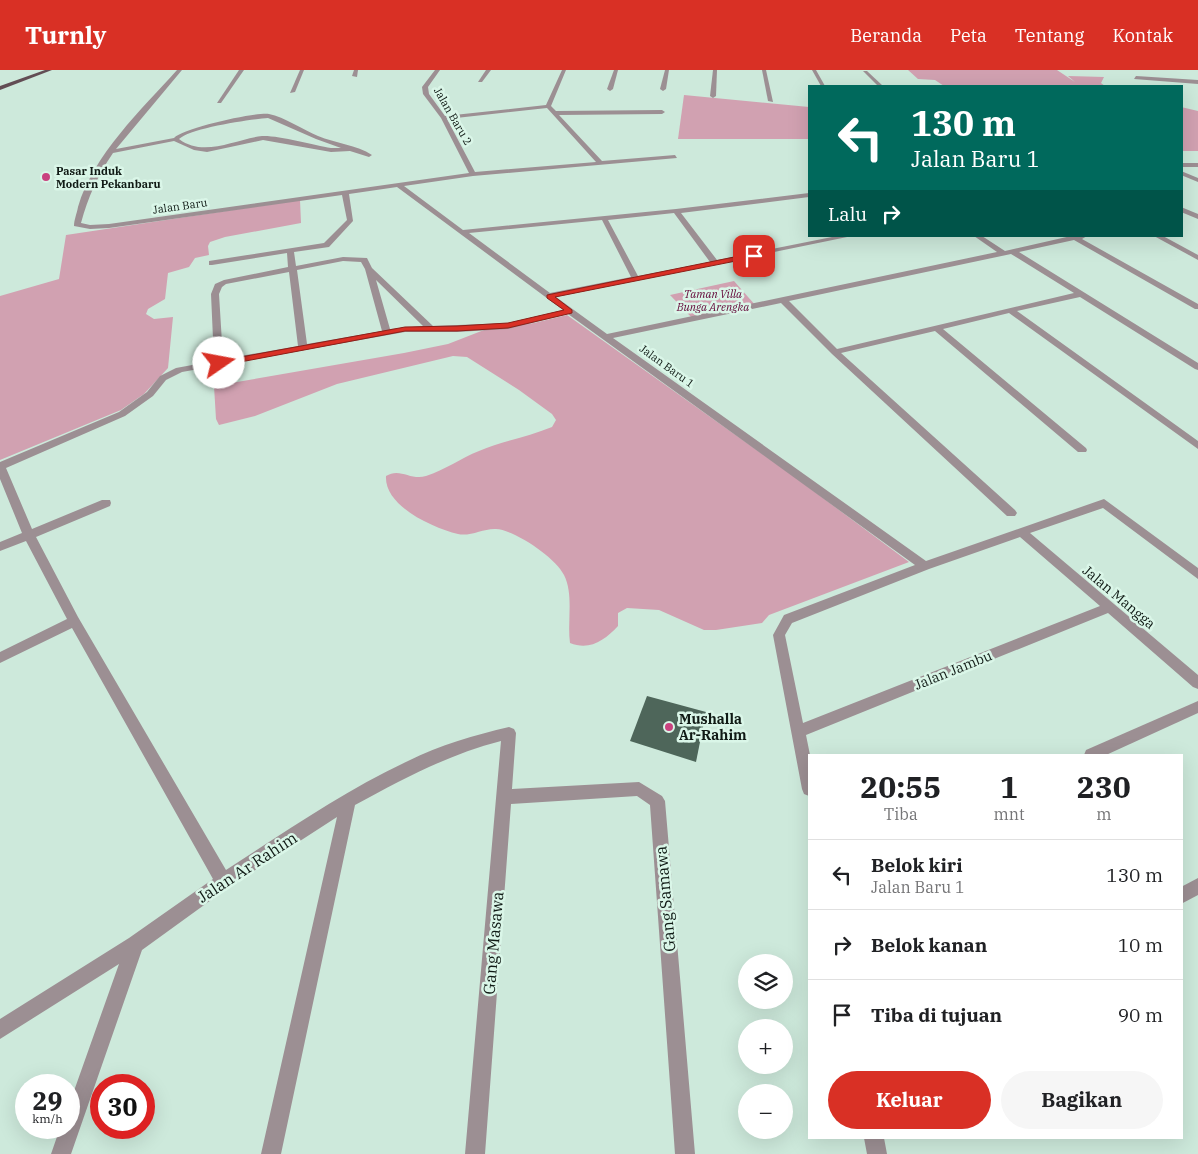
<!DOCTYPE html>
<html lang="id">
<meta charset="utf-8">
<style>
:root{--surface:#fff;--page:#f6f6f6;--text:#202124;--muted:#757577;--line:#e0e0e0;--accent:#d93025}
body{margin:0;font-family:"IBM Plex Serif",serif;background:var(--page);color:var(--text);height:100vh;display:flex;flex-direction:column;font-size:19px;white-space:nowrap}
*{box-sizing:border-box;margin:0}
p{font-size:16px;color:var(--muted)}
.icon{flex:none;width:28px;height:28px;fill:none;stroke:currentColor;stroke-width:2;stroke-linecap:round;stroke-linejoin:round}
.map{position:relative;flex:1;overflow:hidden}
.details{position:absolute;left:808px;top:684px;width:375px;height:385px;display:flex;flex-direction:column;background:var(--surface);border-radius:0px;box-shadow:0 5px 20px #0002}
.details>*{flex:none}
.hud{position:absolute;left:808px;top:15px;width:375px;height:152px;border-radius:0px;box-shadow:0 5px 20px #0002;background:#00695c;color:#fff;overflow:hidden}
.tools{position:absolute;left:738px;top:884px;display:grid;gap:10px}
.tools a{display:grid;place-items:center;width:55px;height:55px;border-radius:50%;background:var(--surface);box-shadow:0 5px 20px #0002;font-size:25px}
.speed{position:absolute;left:15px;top:1004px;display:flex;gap:10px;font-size:25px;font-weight:700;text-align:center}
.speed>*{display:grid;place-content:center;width:65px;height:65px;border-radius:50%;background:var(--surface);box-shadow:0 5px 20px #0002;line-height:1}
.speed small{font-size:12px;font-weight:400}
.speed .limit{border:8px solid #d22;background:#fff;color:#111}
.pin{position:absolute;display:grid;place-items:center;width:42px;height:42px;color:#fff;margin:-21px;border-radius:10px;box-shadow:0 2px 8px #0006}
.me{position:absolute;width:55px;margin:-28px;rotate:78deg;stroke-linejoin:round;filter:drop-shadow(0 0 4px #0008)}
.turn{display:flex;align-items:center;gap:18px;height:105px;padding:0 20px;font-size:22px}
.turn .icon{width:65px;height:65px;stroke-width:2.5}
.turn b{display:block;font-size:35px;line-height:42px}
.then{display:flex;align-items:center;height:48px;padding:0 20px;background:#0003;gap:10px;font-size:19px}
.eta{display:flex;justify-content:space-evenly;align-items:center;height:85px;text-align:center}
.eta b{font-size:30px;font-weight:800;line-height:35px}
.action{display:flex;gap:10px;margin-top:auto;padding:10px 20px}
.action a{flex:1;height:58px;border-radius:30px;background:var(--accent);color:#fff;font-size:20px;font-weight:800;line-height:58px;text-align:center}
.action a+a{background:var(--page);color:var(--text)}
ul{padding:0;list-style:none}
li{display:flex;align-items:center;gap:15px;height:70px;padding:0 20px;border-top:1px solid var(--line)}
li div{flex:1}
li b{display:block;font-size:19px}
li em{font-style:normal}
header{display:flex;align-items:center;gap:30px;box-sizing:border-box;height:70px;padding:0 25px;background:var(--accent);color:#fff}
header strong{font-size:24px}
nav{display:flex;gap:28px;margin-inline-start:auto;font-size:18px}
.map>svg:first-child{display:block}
</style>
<header>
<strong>Turnly</strong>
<nav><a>Beranda</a><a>Peta</a><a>Tentang</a><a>Kontak</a></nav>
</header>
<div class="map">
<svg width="1198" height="1084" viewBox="0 0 1198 1084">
<rect width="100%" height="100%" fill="#cde9db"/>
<g fill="#d1a1b1">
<path d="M908,0h149l18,12 -7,-6 36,1 -3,6 4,3h-161l-9,-6 -17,-1z"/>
<path d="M684,25l125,12v32h-131z"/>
<path d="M1181,37l17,4v40h-17z"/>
<path d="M300,130l1,23 -76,14 -15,5 -2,4 1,9 -14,3 -6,9 -21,6 -3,26 -17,10 -2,5 8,5 19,-2 -5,51 -24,26 -23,16 -121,50v-164l59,-17 7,-44z"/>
<path d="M734,211l22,25 -63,13 -23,-24z"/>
<path d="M567,245l229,163 113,84 -140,53 -7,8 -46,7h-12l-45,-20 -32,-2 -9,5v13c-13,14 -28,25 -48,17 -3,-22 4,-48 -6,-68 -8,-17 -49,-45 -68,-46 -12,-1 -26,8 -38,5 -25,-6 -74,-28 -72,-58 14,-9 25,5 40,0 19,-6 35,-18 53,-25 23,-10 49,-14 73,-24l4,-7 -4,-6 -33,-24 -52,-33 -14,-1 -116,28 -82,32 -36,9 -3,-6 -2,-33 190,-33 44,-9 36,-14 50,-7z"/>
</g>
<path fill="#4e665a" d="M647,626l59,16 -10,50 -66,-21z"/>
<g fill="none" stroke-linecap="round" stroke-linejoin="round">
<g fill="#9c8f93" fill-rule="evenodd">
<path d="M177,0h5l-66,79 58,-11c10,-10 81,-26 95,-24 15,3 35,16 49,22 17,7 39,9 54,19l-3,2 -19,-6 -19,1 -68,-12 -56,12 -13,-2 -20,-9 -61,12c-15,22 -25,44 -32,70l9,2 19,-1 360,-51 -28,-55 -18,-24 -1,-7 13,-17h5l-12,17 1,7 16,22 101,-11 16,-35h4l-15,36 5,5 106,-1 3,2 -3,2 -103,1 43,46 73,-6 2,3 -204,18 -69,10 59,44 213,-21 133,-16v4l-128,16 36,47 120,-24h15l-296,61 51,37 390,-82 -23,-16h8l23,15 66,-15h16l-5,3 116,65v5h-3l-121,-69 -55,12 179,111v7l-3,-1 -115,-72 -63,14 181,130v8l-189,-136 -66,16 143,119 1,2 -1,2h-8l-143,-121 -94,22 174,157 2,3 -2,3h-8l-175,-162 -51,-51 -168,35 313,223 178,-62 94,69v11l-95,-71 -73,25 168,142v14l-5,-2 -85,-74 -302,122 4,20 -1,41 -5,-2 -2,-5 -29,-154 11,-20 131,-50 -347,-251 -60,15 -51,3h-52l-223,40 -16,8 -13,16 -28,20 -119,52 26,61 70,-29h8l1,3 -1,3 -74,31 42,80 148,253c59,-38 118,-79 182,-109 32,-16 67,-26 101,-34l5,2 2,4 -4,56 127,-7 23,14 3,5 30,353h-20l-25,-349 -13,-9 -126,8 -26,350h-20l36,-413c-54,14 -98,38 -146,64l-74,349h-20l76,-337 -108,70 -87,63 -71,204h-20l9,-26h9v-23l50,-141 -119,75v-20l129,-81 84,-59 -141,-251 -72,35v-11l67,-33 -41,-78 -26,10v-9l22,-9 -22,-54v-17l119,-50 28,-20 13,-16 16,-8 38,-7 -3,-67 4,-10 9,-4 64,-13 -1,-14 -75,12h-3v-4l115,-18 23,-23 -5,-25 -233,33 -19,1 -16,-3c0,-6 3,-13 4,-19 15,-52 64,-98 99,-137zM547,38l49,54 -121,10 -28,-53zM268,48l48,21 25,9h-10c-17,-3 -54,-13 -69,-12 -27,3 -58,22 -83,3 11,-11 72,-20 89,-21zM397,117l166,123 -55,13 -75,3 -61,-58 -5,-10 -24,-1 -47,9 -2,-14 35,-5 24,-26 -4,-27zM674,143l36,49 -72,14 -30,-56zM602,150l29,57 -81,16 -81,-60zM1011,184l63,39 -237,56 -48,-48zM343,191l18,1 4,7 17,62 -75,13 -10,-74zM289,202l9,74 -75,13 -4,-65 3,-7 4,-3zM376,210l47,46 -33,3zM1020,467l80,69 -297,117 -18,-88 7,-12 137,-54z"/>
<path d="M239,0h5l-23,33h-4z"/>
<path d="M300,0h4l-9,22 -5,1z"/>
<path d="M354,0h4l-1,7 -5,-1z"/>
<path d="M486,0h5l-9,12h-4z"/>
<path d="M614,0h4l-5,19 -3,2 -3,-2z"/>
<path d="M665,0h4l-3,19 -3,2 -3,-2z"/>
<path d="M713,0h4l-1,26 -3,2 -3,-2z"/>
<path d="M762,0h4l7,32 -5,-1z"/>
<path d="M812,0h4l9,16h-4z"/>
<path d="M863,1h4l16,15h-5z"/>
<path d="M1136,6l62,4v4l-64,-5z"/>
<rect x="1181" y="93" width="17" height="4"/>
<path d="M1181,101l17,7v4l-17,-7z"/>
<path d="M1181,137l17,7v5l-17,-7z"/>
<path d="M1154,166h9l35,19v5z"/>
<path d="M1198,631v12l-92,42h-22l2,-5z"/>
<path d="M1198,808v17l-17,9v-17z"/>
<path d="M864,1068h20l3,16h-20z"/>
</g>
<path fill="#624d54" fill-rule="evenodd" d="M45,0h7l-52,20v-4z"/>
</g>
<path fill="#d93025" stroke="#8d1f18" d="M754,183l2,1v3l-201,40 17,13v3l-64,15 -51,3h-52l-186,35 -4,-3 4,-2 186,-34 52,-1 51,-3 56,-13 -17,-12v-3z"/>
<g fill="#c9427f" stroke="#daf6e8" stroke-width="2">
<circle cx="46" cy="107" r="5"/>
<circle cx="669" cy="657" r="5"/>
</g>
<g text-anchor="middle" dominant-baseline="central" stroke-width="5" stroke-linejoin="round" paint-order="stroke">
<g font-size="11" fill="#101a15" stroke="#daf6e8">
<text transform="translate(453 46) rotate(60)">Jalan Baru 2</text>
<text transform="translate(180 136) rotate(-8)">Jalan Baru</text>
<text transform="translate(667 296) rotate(36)">Jalan Baru 1</text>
</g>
<g font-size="11" font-weight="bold" fill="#101a15" stroke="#daf6e8" text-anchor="start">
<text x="56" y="101">Pasar Induk<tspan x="56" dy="13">Modern Pekanbaru</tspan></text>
</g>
<g font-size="11" font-style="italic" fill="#630537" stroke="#daf6e8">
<text x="713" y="224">Taman Villa<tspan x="713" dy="13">Bunga Arengka</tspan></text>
</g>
<g font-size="14" fill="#101a15" stroke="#daf6e8">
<text transform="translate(1119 527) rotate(40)">Jalan Mangga</text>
<text transform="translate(953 600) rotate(-22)">Jalan Jambu</text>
</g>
<g font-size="14" font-weight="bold" fill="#101a15" stroke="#daf6e8" text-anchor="start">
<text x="679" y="649">Mushalla<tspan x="679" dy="16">Ar-Rahim</tspan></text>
</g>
<g font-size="16" fill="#101a15" stroke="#daf6e8">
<text transform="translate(247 797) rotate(-33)">Jalan Ar Rahim</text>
<text transform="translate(665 829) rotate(-95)">Gang Samawa</text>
<text transform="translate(493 873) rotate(-85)">Gang Masawa</text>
</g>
</g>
</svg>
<div class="tools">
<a><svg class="icon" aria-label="layers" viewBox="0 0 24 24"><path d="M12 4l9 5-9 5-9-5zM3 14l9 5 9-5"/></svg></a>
<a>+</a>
<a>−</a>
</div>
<div class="speed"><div>29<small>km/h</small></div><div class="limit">30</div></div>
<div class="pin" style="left:754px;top:186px;background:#d93025"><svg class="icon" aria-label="arrive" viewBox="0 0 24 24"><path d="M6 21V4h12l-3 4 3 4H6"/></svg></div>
<svg class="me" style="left:219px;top:293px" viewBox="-20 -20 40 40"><circle r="19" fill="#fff"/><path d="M0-13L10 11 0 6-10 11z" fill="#d93025"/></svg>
<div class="hud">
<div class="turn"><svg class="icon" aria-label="left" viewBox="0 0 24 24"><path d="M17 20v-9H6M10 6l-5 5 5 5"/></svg><div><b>130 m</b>Jalan Baru 1</div></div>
<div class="then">Lalu<svg class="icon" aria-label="right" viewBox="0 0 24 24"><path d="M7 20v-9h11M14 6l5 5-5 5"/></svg></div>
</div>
<section class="details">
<div class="eta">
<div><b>20:55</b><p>Tiba</p></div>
<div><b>1</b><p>mnt</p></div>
<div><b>230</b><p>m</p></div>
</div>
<ul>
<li><svg class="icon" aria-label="left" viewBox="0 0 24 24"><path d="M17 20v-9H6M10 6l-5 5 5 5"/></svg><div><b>Belok kiri</b><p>Jalan Baru 1</p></div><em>130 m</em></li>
<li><svg class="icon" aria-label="right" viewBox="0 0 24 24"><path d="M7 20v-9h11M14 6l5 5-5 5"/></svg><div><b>Belok kanan</b></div><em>10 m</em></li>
<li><svg class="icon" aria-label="arrive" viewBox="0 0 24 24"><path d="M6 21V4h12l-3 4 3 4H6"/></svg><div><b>Tiba di tujuan</b></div><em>90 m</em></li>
</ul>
<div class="action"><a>Keluar</a><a>Bagikan</a></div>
</section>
</div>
